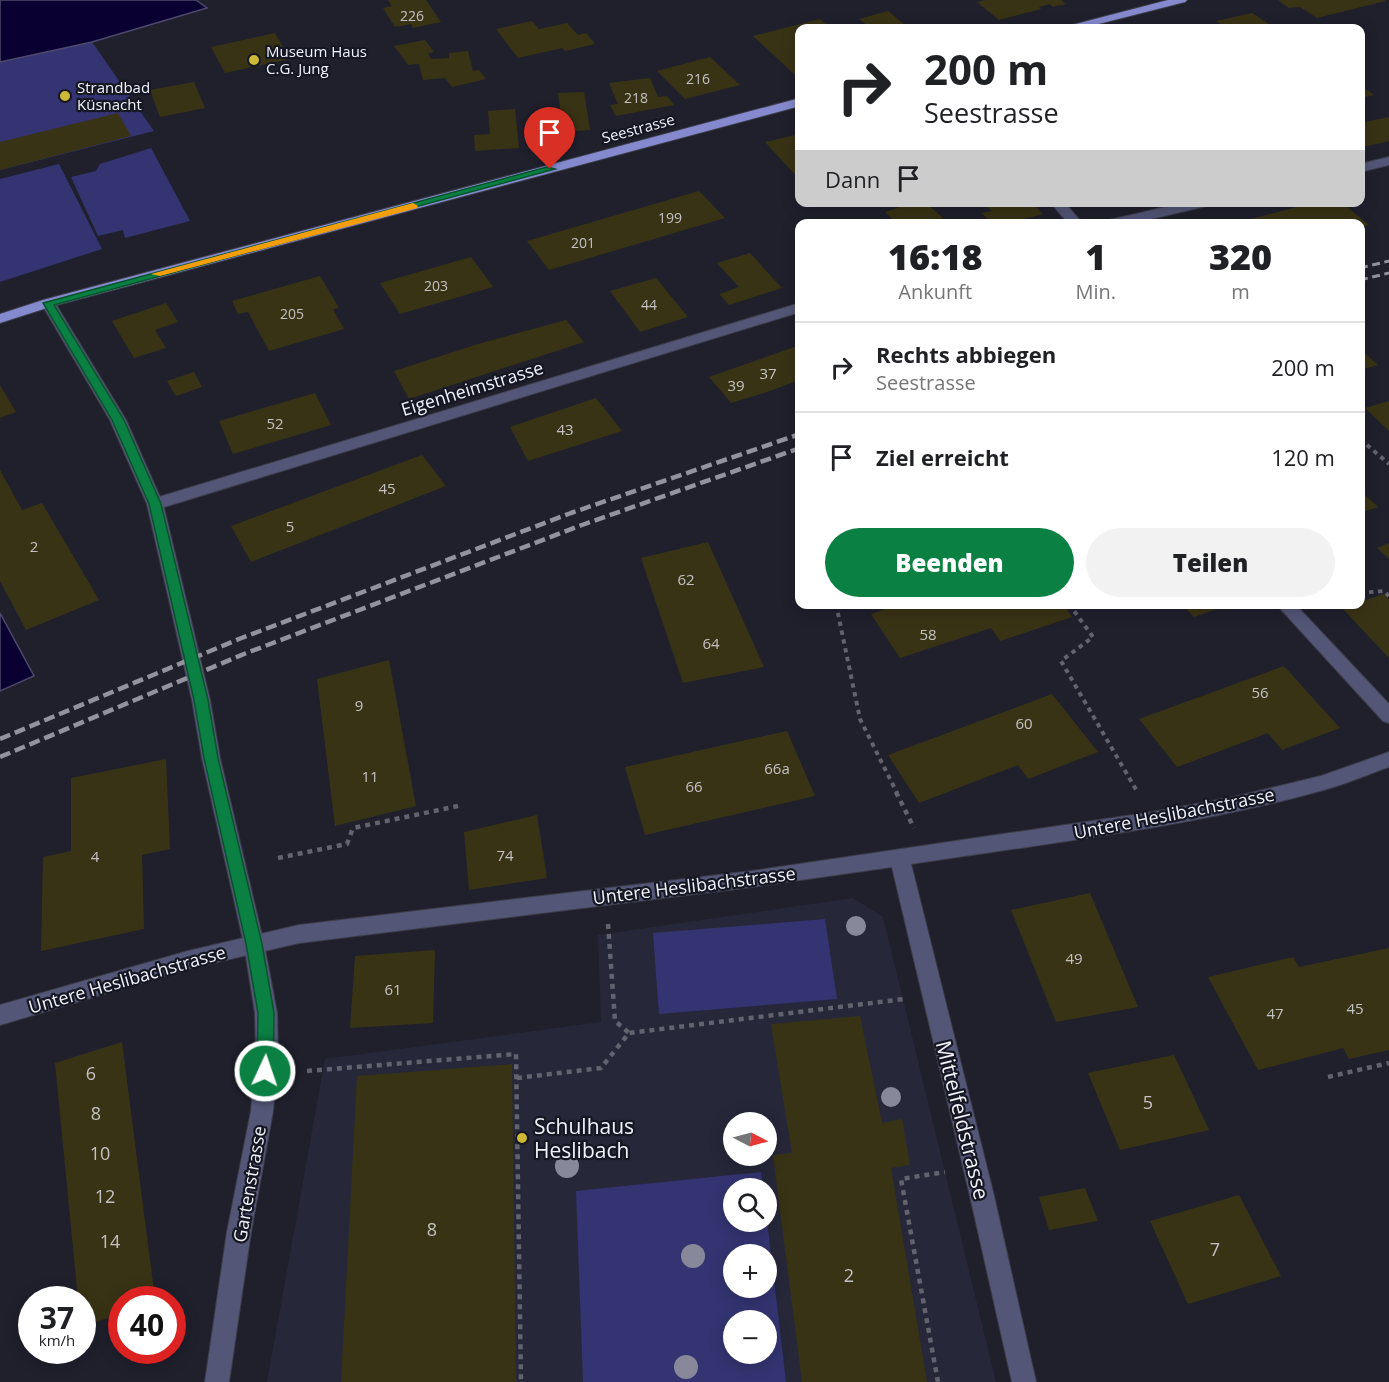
<!DOCTYPE html>
<html lang="de">
<meta charset="utf-8">
<style>
:root{--surface:#fff;--page:#f2f2f2;--text:#202124;--muted:#757577;--line:#e0e0e0;--accent:#0b8043}
body{margin:0;font-family:"Open Sans",sans-serif;background:var(--page);color:var(--text);height:100vh;display:flex;flex-direction:column;font-size:22px;white-space:nowrap}
*{box-sizing:border-box;margin:0}
p{font-size:20px;color:var(--muted)}
.icon{flex:none;width:33px;height:33px;fill:none;stroke:currentColor;stroke-width:2;stroke-linecap:round;stroke-linejoin:round}
.map{position:relative;flex:1;overflow:hidden}
.drawer{position:absolute;left:795px;top:219px;width:570px;height:390px;display:flex;flex-direction:column;background:var(--surface);border-radius:12px;box-shadow:0 3px 15px #0003}
.drawer>*{flex:none}
.top-card{position:absolute;left:795px;top:24px;width:570px;height:183px;border-radius:12px;box-shadow:0 3px 15px #0003;background:#fff;color:var(--text);overflow:hidden}
.needle{width:39px;rotate:96deg}
.buttons{position:absolute;left:723px;top:1112px;display:grid;gap:12px}
.buttons a{display:grid;place-items:center;width:54px;height:54px;border-radius:50%;background:var(--surface);box-shadow:0 3px 15px #0003;font-size:30px}
.speed{position:absolute;left:18px;top:1286px;display:flex;gap:12px;font-size:30px;font-weight:700;text-align:center}
.speed>*{display:grid;place-content:center;width:78px;height:78px;border-radius:50%;background:var(--surface);box-shadow:0 3px 15px #0003;line-height:1}
.speed small{font-size:15px;font-weight:400}
.speed .limit{border:9px solid #d22;background:#fff;color:#111}
.pin{position:absolute;display:grid;place-items:center;width:51px;height:51px;color:#fff;margin:-62px -26px;border-radius:50% 50% 50% 0;rotate:-45deg;box-shadow:0 0 6px #0007}
.pin .icon{rotate:45deg}
.me{position:absolute;width:66px;margin:-33px;rotate:3deg;stroke-linejoin:round;filter:drop-shadow(0 0 4px #0008)}
.turn{display:flex;align-items:center;gap:21px;height:126px;padding:0 30px;font-size:27px}
.turn .icon{width:78px;height:78px;stroke-width:2.5}
.turn b{display:block;font-size:42px;line-height:51px}
.then{display:flex;align-items:center;height:57px;padding:0 30px;background:#0003;gap:12px;font-size:22px}
.eta{display:flex;justify-content:space-evenly;align-items:center;height:102px;text-align:center}
.eta b{font-size:36px;font-weight:800;line-height:42px}
.action{display:flex;gap:12px;margin-top:auto;padding:12px 30px}
.action a{flex:1;height:69px;border-radius:36px;background:var(--accent);color:#fff;font-size:24px;font-weight:800;line-height:69px;text-align:center}
.action a+a{background:var(--page);color:var(--text)}
ul{padding:0;list-style:none}
li{display:flex;align-items:center;gap:18px;height:90px;padding:0 30px;border-top:2px solid var(--line)}
li div{flex:1}
li b{display:block;font-size:22px}
li em{font-style:normal}
.map>svg:first-child{display:block}
</style>
<div class="map">
<svg width="1389" height="1382" viewBox="0 0 1389 1382">
<rect width="100%" height="100%" fill="#1f202c"/>
<path fill="#26283a" fill-rule="evenodd" d="M853,898l30,19 113,465h-729l58,-323 276,-37 -3,-87zM734,1122h32v33h-32zM734,1188h32v33h-32zM734,1254h32v33h-32zM734,1320h32v33h-32z"/>
<g fill="#343472" fill-rule="evenodd">
<path d="M92,42l62,89 -154,39v-108z"/>
<path d="M151,148l39,73 -65,17 -2,-8 -25,6 -27,-59 25,-6 4,-7z"/>
<path d="M59,164l43,85 -102,33v-103z"/>
<path d="M825,919l12,80 -178,15 -6,-81z"/>
<path d="M761,1172l2,16h-29v33l33,-1 19,162h-203l-7,-191zM734,1254h32v33h-32zM734,1320h32v33h-32z"/>
</g>
<g fill="#090031" stroke="#4f496e" stroke-width="1.5">
<path d="M0,0h196l11,8 -115,34 -92,20z"/>
<path d="M0,613l34,63 -34,15z"/>
</g>
<g fill="#393315">
<path d="M388,0h38l15,22 -28,6 -2,-4 -16,3 -12,-19 9,-2z"/>
<path d="M986,0h75l5,4 -13,3 -3,-3 -11,3 2,2 -42,11 -22,-18z"/>
<path d="M1278,0h107v1l-68,17 -17,-11 -11,1z"/>
<path d="M888,11l21,17h-38l-12,-9z"/>
<path d="M1252,13l23,15h-48l-11,-7z"/>
<path d="M820,19l10,9h-30v45l-6,1 -41,-38z"/>
<path d="M532,21l7,8 28,-6 11,12 8,-2 9,11 -30,7 -3,-3 -44,10 -22,-29z"/>
<path d="M275,33l15,26 -65,14 -14,-26z"/>
<path d="M425,40l9,12 -6,1 3,6 18,-1v-5l19,-2 5,20 6,-1 7,9 -34,8 -7,-9 -22,2 -4,-16 -11,1 -14,-19z"/>
<path d="M710,57l30,28 -55,14 -28,-28z"/>
<path d="M650,78l8,19 9,-1 7,9 -58,11 -6,-11 8,-1 -9,-21z"/>
<path d="M194,82l11,26 -45,9 -10,-27z"/>
<path d="M1360,85l14,10 -14,3z"/>
<path d="M584,92l6,38 -43,3 -2,-16 16,-2 -3,-22z"/>
<path d="M515,109l4,39 -44,3 -1,-16 16,-1 -2,-23z"/>
<path d="M118,113l13,23 -131,34v-28z"/>
<path d="M1389,117v24l-25,6 -4,-2v-22z"/>
<path d="M800,134v46l-35,-38z"/>
<path d="M699,191l26,27 -176,52 -22,-29z"/>
<path d="M916,202h9l18,16 -7,3 3,3h-41l-13,-12z"/>
<path d="M981,202h50l12,12 -37,10h-14l-10,-11 10,-2z"/>
<path d="M1316,202h25l28,23 -9,2v-3h-114l-3,-3z"/>
<path d="M750,253l32,35 -53,17 -10,-11 20,-7 -22,-24z"/>
<path d="M471,257l22,30 -93,27 -20,-31z"/>
<path d="M320,276l19,32 -6,1 11,20 -75,22 -21,-39 -10,2 -6,-13z"/>
<path d="M656,278l32,39 -48,15 -30,-41z"/>
<path d="M166,303l12,19 -23,8 11,18 -32,10 -22,-37z"/>
<path d="M566,320l18,22 -175,57 -15,-28 84,-27z"/>
<path d="M800,345v35l-36,13 -33,10 -22,-26z"/>
<path d="M1360,349l18,16 -18,5z"/>
<path d="M194,372l8,15 -26,9 -9,-15z"/>
<path d="M0,385l16,27 -16,6z"/>
<path d="M315,393l16,32 -98,29 -14,-33z"/>
<path d="M596,398l26,33 -94,30 -18,-34z"/>
<path d="M1389,401v30l-24,-23z"/>
<path d="M422,455l24,31 -195,76 -20,-36z"/>
<path d="M0,470l22,40 20,-7 57,97 -73,30 -26,-49z"/>
<path d="M1360,490l18,17 -18,6z"/>
<path d="M708,542l56,125 -81,16 -42,-125z"/>
<path d="M1389,543v16l-12,-11z"/>
<path d="M1384,594l5,5v59l-47,-50 18,-4v-2z"/>
<path d="M900,604h163l9,13 -72,24 -9,-13 -91,30 -29,-44z"/>
<path d="M1182,604h47v1l-35,12z"/>
<path d="M389,660l27,146 -81,20 -18,-147z"/>
<path d="M1284,666l56,62 -58,22 -14,-17 -91,34 -38,-48z"/>
<path d="M1052,694l46,58 -70,27 -10,-14 -99,38 -31,-48z"/>
<path d="M787,731l28,65 -170,39 -20,-68z"/>
<path d="M166,759l4,90 -28,6 2,74 -103,22 2,-94 28,-6v-73z"/>
<path d="M537,815l10,63 -78,12 -5,-58z"/>
<path d="M1090,893l48,114 -82,15 -45,-112z"/>
<path d="M1389,948v102l-40,9 -6,-11 -85,22 -50,-93 85,-20 6,10z"/>
<path d="M435,950l-2,73 -83,5 5,-72z"/>
<path d="M860,1016l22,107 20,-4 8,46 -19,3 36,214h-125l-29,-227 19,-2 -21,-129z"/>
<path d="M122,1042l33,257h-33v14l-40,14v-28h-4l-23,-236z"/>
<path d="M1174,1055l35,75 -89,20 -32,-77z"/>
<path d="M512,1064l4,318h-175l16,-306z"/>
<path d="M1085,1188l13,33 -49,9 -10,-33z"/>
<path d="M1239,1195l42,81 -93,28 -38,-83z"/>
</g>
<g fill="none" stroke-linecap="round" stroke-linejoin="round">
<g stroke="#3c3d49" stroke-width="2">
<g id="minor">
<path d="M1389,157v8l-29,7v-8z"/>
<path d="M1050,202h14l19,22h-14z"/>
<path d="M1187,202h25l-1,3 -81,19h-26l1,-3z"/>
<path d="M800,303v9l-639,196h-12l-2,-4 2,-4z"/>
<path d="M1276,604h19l94,100v19l-6,-2z"/>
<path d="M1389,752v15c-23,8 -46,18 -69,24 -134,37 -272,52 -409,73l83,332 42,186h-24l-42,-186 -78,-329 -140,20 -453,56 -111,26 -188,56v-20l188,-54 111,-26 453,-54 401,-59 81,-15 87,-21z"/>
</g>
</g>
<g stroke="#3c3d49" stroke-width="2">
<path id="tertiary" d="M48,299l7,4 71,117 37,84 47,196 10,58 44,186 13,69 1,39 -5,59 -22,121 -22,150h-24l22,-150 24,-121 5,-59 -1,-39 -11,-69 -42,-186 -10,-58 -45,-196 -37,-84 -69,-117z"/>
</g>
<g stroke="#3c3d49" stroke-width="2">
<g id="primary">
<path d="M1168,0h19l-2,2 -102,26h-17l2,-2z"/>
<path d="M800,98v8l-747,200 -53,17v-9l43,-14z"/>
</g>
</g>
<g stroke="#62636e" stroke-width="4" stroke-dasharray="4.5 4.5" stroke-linecap="butt">
<path d="M1360,439l29,25"/>
<path d="M1360,593l24,-2 5,5"/>
<path d="M836,604l24,115 37,74"/>
<path d="M1069,604l24,33 -32,24 77,132"/>
</g>
<g stroke="#62636e" stroke-width="4.5" stroke-dasharray="5 5" stroke-linecap="butt">
<path d="M896,792l18,36"/>
<path d="M278,858l69,-14 6,-16 105,-22"/>
<path d="M608,924l7,97 14,12"/>
<path d="M307,1071l209,-17 5,328"/>
<path d="M1328,1077l61,-14"/>
<path d="M517,1078l84,-10 28,-35 275,-34"/>
<path d="M938,1382l-37,-203 44,-7"/>
</g>
<use href="#minor" fill="#535677" fill-rule="evenodd"/>
<use href="#tertiary" fill="#535677" fill-rule="evenodd"/>
<use href="#primary" fill="#858ace" fill-rule="evenodd"/>
<g stroke="#92939d" stroke-width="3" stroke-dasharray="8 4.5" stroke-linecap="butt">
<path d="M1360,268l29,-7"/>
<path d="M1360,280l29,-7"/>
</g>
<g stroke="#92939d" stroke-width="4.5" stroke-dasharray="11 5" stroke-linecap="butt">
<path d="M0,739l239,-100 332,-126 229,-79"/>
<path d="M0,757l244,-103 338,-129 218,-77"/>
</g>
</g>
<g fill="#87899b">
<circle cx="856" cy="926" r="10"/>
<circle cx="891" cy="1097" r="10"/>
<circle cx="567" cy="1166" r="12"/>
<circle cx="693" cy="1256" r="12"/>
<circle cx="686" cy="1367" r="12"/>
</g>
<path fill="#0b8043" stroke="#07532c" stroke-width="1.5" d="M547,167l8,2 -501,136 70,115 37,84 47,196 10,58 44,186 12,69 -1,58 -2,6 -6,2 -6,-2 -2,-6 1,-58 -12,-69 -42,-186 -10,-58 -45,-196 -37,-84 -69,-117z"/>
<path fill="#f59e0b" d="M413,203l5,3 -1,2 -257,68 -9,-2z"/>
<g fill="#ceb837" stroke="#151722" stroke-width="2">
<circle cx="254" cy="60" r="6"/>
<circle cx="65" cy="96" r="6"/>
<circle cx="522" cy="1138" r="6"/>
</g>
<g text-anchor="middle" dominant-baseline="central" stroke-width="4.5" stroke-linejoin="round" paint-order="stroke">
<g font-size="14" fill="#c3c2c2">
<text x="412" y="15">226</text>
<text x="698" y="78">216</text>
<text x="636" y="97">218</text>
<text x="670" y="217">199</text>
<text x="583" y="242">201</text>
<text x="436" y="285">203</text>
<text x="649" y="304">44</text>
<text x="292" y="313">205</text>
</g>
<g font-size="15" fill="#f1f2fb" stroke="#151722" text-anchor="start">
<text x="266" y="51">Museum Haus<tspan x="266" dy="17">C.G. Jung</tspan></text>
<text x="77" y="87">Strandbad<tspan x="77" dy="17">Küsnacht</tspan></text>
</g>
<g font-size="15" fill="#f1f2fb" stroke="#151722">
<text transform="translate(638 128) rotate(-15)">Seestrasse</text>
</g>
<g font-size="15" fill="#c3c2c2">
<text x="768" y="373">37</text>
<text x="736" y="385">39</text>
<text x="275" y="423">52</text>
<text x="565" y="429">43</text>
<text x="387" y="488">45</text>
<text x="290" y="526">5</text>
<text x="34" y="546">2</text>
<text x="686" y="579">62</text>
<text x="928" y="634">58</text>
<text x="711" y="643">64</text>
<text x="1260" y="692">56</text>
<text x="359" y="705">9</text>
<text x="1024" y="723">60</text>
<text x="777" y="768">66a</text>
<text x="370" y="776">11</text>
<text x="694" y="786">66</text>
<text x="505" y="855">74</text>
<text x="95" y="856">4</text>
<text x="1074" y="958">49</text>
<text x="393" y="989">61</text>
<text x="1355" y="1008">45</text>
<text x="1275" y="1013">47</text>
</g>
<g font-size="18" fill="#f1f2fb" stroke="#151722">
<text transform="translate(472 388) rotate(-17)">Eigenheimstrasse</text>
<text transform="translate(1174 813) rotate(-11)">Untere Heslibachstrasse</text>
<text transform="translate(694 885) rotate(-7)">Untere Heslibachstrasse</text>
<text transform="translate(127 979) rotate(-16)">Untere Heslibachstrasse</text>
<text transform="translate(249 1184) rotate(-80)">Gartenstrasse</text>
</g>
<g font-size="18" fill="#c3c2c2">
<text x="91" y="1073">6</text>
<text x="1148" y="1102">5</text>
<text x="96" y="1113">8</text>
<text x="100" y="1153">10</text>
<text x="105" y="1196">12</text>
<text x="432" y="1229">8</text>
<text x="110" y="1241">14</text>
<text x="1215" y="1249">7</text>
<text x="849" y="1275">2</text>
</g>
<g font-size="21" fill="#f1f2fb" stroke="#151722">
<text transform="translate(963 1120) rotate(76)">Mittelfeldstrasse</text>
</g>
<g font-size="21" fill="#f1f2fb" stroke="#151722" text-anchor="start">
<text x="534" y="1126">Schulhaus<tspan x="534" dy="24">Heslibach</tspan></text>
</g>
</g>
</svg>
<div class="buttons">
<a><svg class="needle" viewBox="-14 -14 28 28"><path d="M0-13l5 13h-10z" fill="#e53935"/><path d="M0 13l5-13h-10z" fill="#757577"/></svg></a>
<a><svg class="icon" aria-label="search" viewBox="0 0 24 24"><circle cx="10" cy="10" r="6"/><path d="M15 15l6 6"/></svg></a>
<a>+</a>
<a>−</a>
</div>
<div class="speed"><div>37<small>km/h</small></div><div class="limit">40</div></div>
<div class="pin" style="left:550px;top:169px;background:#d93025"><svg class="icon" aria-label="arrive" viewBox="0 0 24 24"><path d="M6 21V4h12l-3 4 3 4H6"/></svg></div>
<svg class="me" style="left:265px;top:1071px" viewBox="-20 -20 40 40"><circle r="17" fill="#0b8043" stroke="#fff" stroke-width="3"/><path d="M0-11L8 9 0 5-8 9z" fill="#fff"/></svg>
<div class="top-card">
<div class="turn"><svg class="icon" aria-label="right" viewBox="0 0 24 24"><path d="M7 20v-9h11M14 6l5 5-5 5"/></svg><div><b>200 m</b>Seestrasse</div></div>
<div class="then">Dann<svg class="icon" aria-label="arrive" viewBox="0 0 24 24"><path d="M6 21V4h12l-3 4 3 4H6"/></svg></div>
</div>
<section class="drawer">
<div class="eta">
<div><b>16:18</b><p>Ankunft</p></div>
<div><b>1</b><p>Min.</p></div>
<div><b>320</b><p>m</p></div>
</div>
<ul>
<li><svg class="icon" aria-label="right" viewBox="0 0 24 24"><path d="M7 20v-9h11M14 6l5 5-5 5"/></svg><div><b>Rechts abbiegen</b><p>Seestrasse</p></div><em>200 m</em></li>
<li><svg class="icon" aria-label="arrive" viewBox="0 0 24 24"><path d="M6 21V4h12l-3 4 3 4H6"/></svg><div><b>Ziel erreicht</b></div><em>120 m</em></li>
</ul>
<div class="action"><a>Beenden</a><a>Teilen</a></div>
</section>
</div>
